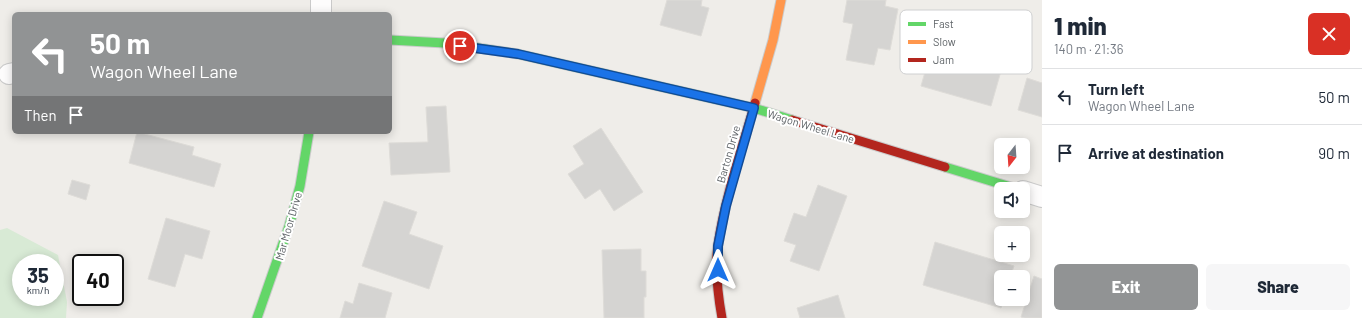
<!DOCTYPE html>
<meta charset="utf-8">
<style>
:root{--surface:#fff;--page:#f6f6f7;--text:#1f2937;--muted:#747a83;--line:#e0e1e3;--accent:#919394}
body{margin:0;font-family:Barlow,sans-serif;background:var(--page);color:var(--text);height:100vh;display:flex;flex-direction:column;font-size:15px;white-space:nowrap}
*{box-sizing:border-box;margin:0}
p{font-size:13px;color:var(--muted)}
.icon{flex:none;width:22px;height:22px;fill:none;stroke:currentColor;stroke-width:2;stroke-linecap:round;stroke-linejoin:round}
.map{position:relative;flex:1;overflow:hidden}
.sheet{display:flex;flex-direction:column;background:var(--surface);width:320px}
.sheet>*{flex:none}
.top-card{position:absolute;left:12px;top:12px;width:380px;height:122px;border-radius:6px;box-shadow:0 2px 10px #0003;background:#919394;color:#fff;overflow:hidden}
.needle{width:26px;rotate:197deg}
.controls{position:absolute;left:994px;top:138px;display:grid;gap:8px}
.controls a{display:grid;place-items:center;width:36px;height:36px;border-radius:6px;background:var(--surface);box-shadow:0 2px 10px #0003;font-size:20px}
.speed{position:absolute;left:12px;top:254px;display:flex;gap:8px;font-size:20px;font-weight:700;text-align:center}
.speed>*{display:grid;place-content:center;width:52px;height:52px;border-radius:50%;background:var(--surface);box-shadow:0 2px 10px #0003;line-height:1}
.speed small{font-size:10px;font-weight:400}
.speed .limit{border:2px solid #111;border-radius:6px;background:#fff;color:#111}
.pin{position:absolute;display:grid;place-items:center;width:34px;height:34px;color:#fff;margin:-17px;border:2px solid #fff;border-radius:50%;box-shadow:0 1px 4px #0007}
.me{position:absolute;width:44px;margin:-22px;rotate:0deg;stroke-linejoin:round;filter:drop-shadow(0 0 3px #0008)}
.turn{display:flex;align-items:center;gap:14px;height:84px;padding:0 12px;font-size:18px}
.turn .icon{width:52px;height:52px;stroke-width:2.5}
.turn b{display:block;font-size:28px;line-height:34px}
.then{display:flex;align-items:center;height:38px;padding:0 12px;background:#0003;gap:8px;font-size:15px}
.round{display:grid;place-items:center;flex:none;width:42px;height:42px;border-radius:6px;background:var(--page)}
.overview{display:flex;align-items:center;justify-content:space-between;height:68px;padding:0 12px}
h1{font-size:24px;font-weight:800;line-height:30px}
.action{display:flex;gap:8px;margin-top:auto;padding:8px 12px}
.action a{flex:1;height:46px;border-radius:6px;background:var(--accent);color:#fff;font-size:16px;font-weight:800;line-height:46px;text-align:center}
.action a+a{background:var(--page);color:var(--text)}
ul{padding:0;list-style:none}
li{display:flex;align-items:center;gap:12px;height:56px;padding:0 12px;border-top:1px solid var(--line)}
li div{flex:1}
li b{display:block;font-size:15px}
li em{font-style:normal}
main{display:flex;flex:1;min-height:0}
.map>svg:first-child{display:block}
</style>
<main>
<div class="map">
<svg width="1042" height="318" viewBox="0 0 1042 318">
<rect width="100%" height="100%" fill="#efede9"/>
<path fill="#d8ead5" fill-rule="evenodd" d="M7,228l51,27 9,47 -1,16h-66v-88zM21,263h34v34h-34z"/>
<g fill="#d5d4d2" stroke="#dedcd8">
<path d="M667,0h35l-1,6 8,2 -8,28 -41,-11z"/>
<path d="M847,0h39l-1,6 13,3 -8,41 -12,-2 -4,17 -28,-5 7,-36 -10,-2z"/>
<path d="M946,47l24,7 2,-6 23,7 -4,13 10,3 -10,35 -70,-20 8,-28 12,4z"/>
<path d="M1027,78l15,5v34l-24,-7z"/>
<path d="M446,106l4,66 -59,3 -2,-32 39,-1 -2,-35z"/>
<path d="M601,128l42,64 -29,19 -14,-22 -15,10 -17,-25 16,-10 -11,-18z"/>
<path d="M137,132l57,15 -2,8 29,9 -7,23 -85,-24z"/>
<path d="M72,180l18,5 -4,15 -18,-6z"/>
<path d="M818,185l29,11 -28,75 -29,-10 6,-16 -12,-4 10,-28 12,4z"/>
<path d="M384,201l33,11 -8,22 34,12 -14,43 -67,-23z"/>
<path d="M166,218l44,13 -8,28 -17,-5 -10,33 -27,-8z"/>
<path d="M935,242l79,24 -4,11h-9v22h3l-3,9 -78,-23z"/>
<path d="M641,249v22h5v26h-2v21h-40l-2,-68z"/>
<path d="M1034,276l8,3v39h-17l-4,-1z"/>
<path d="M359,283l33,10 -7,25h-45l5,-17 8,3z"/>
<path d="M838,295l7,23h-45l-3,-10z"/>
</g>
<g fill="none" stroke-linecap="round" stroke-linejoin="round">
<g stroke="#cacaca" stroke-width="22">
<g id="street">
<path d="M321,0v14"/>
<path d="M9,74l5,-1"/>
<path d="M1023,191l19,6"/>
</g>
</g>
<g stroke="#cbcbcb" stroke-width="11">
<g id="fast">
<path d="M390,40l55,3 73,11 236,54 38,12"/>
<path d="M945,167l72,22"/>
<path d="M257,318l32,-92 11,-40 9,-54"/>
</g>
</g>
<g stroke="#cbcbcb" stroke-width="11">
<path id="slow" d="M755,103l18,-63 8,-40"/>
</g>
<g stroke="#cbcbcb" stroke-width="11">
<g id="jam">
<path d="M792,120l153,47"/>
<path d="M722,318c-4,-22 -7,-51 -4,-73 7,-48 24,-96 37,-142"/>
</g>
</g>
<use href="#street" stroke="#fdfcfc" stroke-width="20"/>
<use href="#fast" stroke="#63d668" stroke-width="9"/>
<use href="#slow" stroke="#ff974d" stroke-width="9"/>
<use href="#jam" stroke="#b3261e" stroke-width="9"/>
</g>
<g fill="none" stroke-linecap="round" stroke-linejoin="round">
<g stroke="#114b97" stroke-width="10">
<path id="route" d="M460,46l58,8 236,54 -28,98 -8,40v24"/>
</g>
<use href="#route" stroke="#1a73e8" stroke-width="7"/>
</g>
<g text-anchor="middle" dominant-baseline="central" stroke-width="4" stroke-linejoin="round" paint-order="stroke">
<g font-size="11" fill="#5e6367" stroke="#fff">
<text transform="translate(811 126) rotate(17)">Wagon Wheel Lane</text>
<text transform="translate(728 154) rotate(-74)">Barton Drive</text>
<text transform="translate(288 226) rotate(-74)">Mar Moor Drive</text>
</g>
</g>
<rect x="900" y="10" width="132" height="64" rx="6" fill="#fff" stroke="#cfd0d1" stroke-width="1"/>
<rect x="908" y="22" width="18" height="4" fill="#63d668"/>
<rect x="908" y="40" width="18" height="4" fill="#ff974d"/>
<rect x="908" y="58" width="18" height="4" fill="#b3261e"/>
<g font-size="11" fill="#5e6367">
<text x="933" y="28">Fast</text>
<text x="933" y="46">Slow</text>
<text x="933" y="64">Jam</text>
</g>
</svg>
<div class="controls">
<a><svg class="needle" viewBox="-14 -14 28 28"><path d="M0-13l5 13h-10z" fill="#e53935"/><path d="M0 13l5-13h-10z" fill="#747a83"/></svg></a>
<a><svg class="icon" aria-label="sound" viewBox="0 0 24 24"><path d="M4 9h4l5-4v14l-5-4H4zM17 9q2 3 0 6"/></svg></a>
<a>+</a>
<a>−</a>
</div>
<div class="speed"><div>35<small>km/h</small></div><div class="limit">40</div></div>
<div class="pin" style="left:460px;top:46px;background:#d93025"><svg class="icon" aria-label="arrive" viewBox="0 0 24 24"><path d="M6 21V4h12l-3 4 3 4H6"/></svg></div>
<svg class="me" style="left:718px;top:270px" viewBox="-20 -20 40 40"><path d="M0-17L14 15 0 8-14 15z" fill="#1a73e8" stroke="#fff" stroke-width="4"/></svg>
<div class="top-card">
<div class="turn"><svg class="icon" aria-label="left" viewBox="0 0 24 24"><path d="M17 20v-9H6M10 6l-5 5 5 5"/></svg><div><b>50 m</b>Wagon Wheel Lane</div></div>
<div class="then">Then<svg class="icon" aria-label="arrive" viewBox="0 0 24 24"><path d="M6 21V4h12l-3 4 3 4H6"/></svg></div>
</div>
</div>
<section class="sheet">
<div class="overview"><div><h1>1 min</h1><p>140 m · 21:36</p></div><a class="round" style="background:#d93025;color:#fff"><svg class="icon" aria-label="close" viewBox="0 0 24 24"><path d="M6 6l12 12M18 6L6 18"/></svg></a></div>
<ul>
<li><svg class="icon" aria-label="left" viewBox="0 0 24 24"><path d="M17 20v-9H6M10 6l-5 5 5 5"/></svg><div><b>Turn left</b><p>Wagon Wheel Lane</p></div><em>50 m</em></li>
<li><svg class="icon" aria-label="arrive" viewBox="0 0 24 24"><path d="M6 21V4h12l-3 4 3 4H6"/></svg><div><b>Arrive at destination</b></div><em>90 m</em></li>
</ul>
<div class="action"><a>Exit</a><a>Share</a></div>
</section>
</main>
